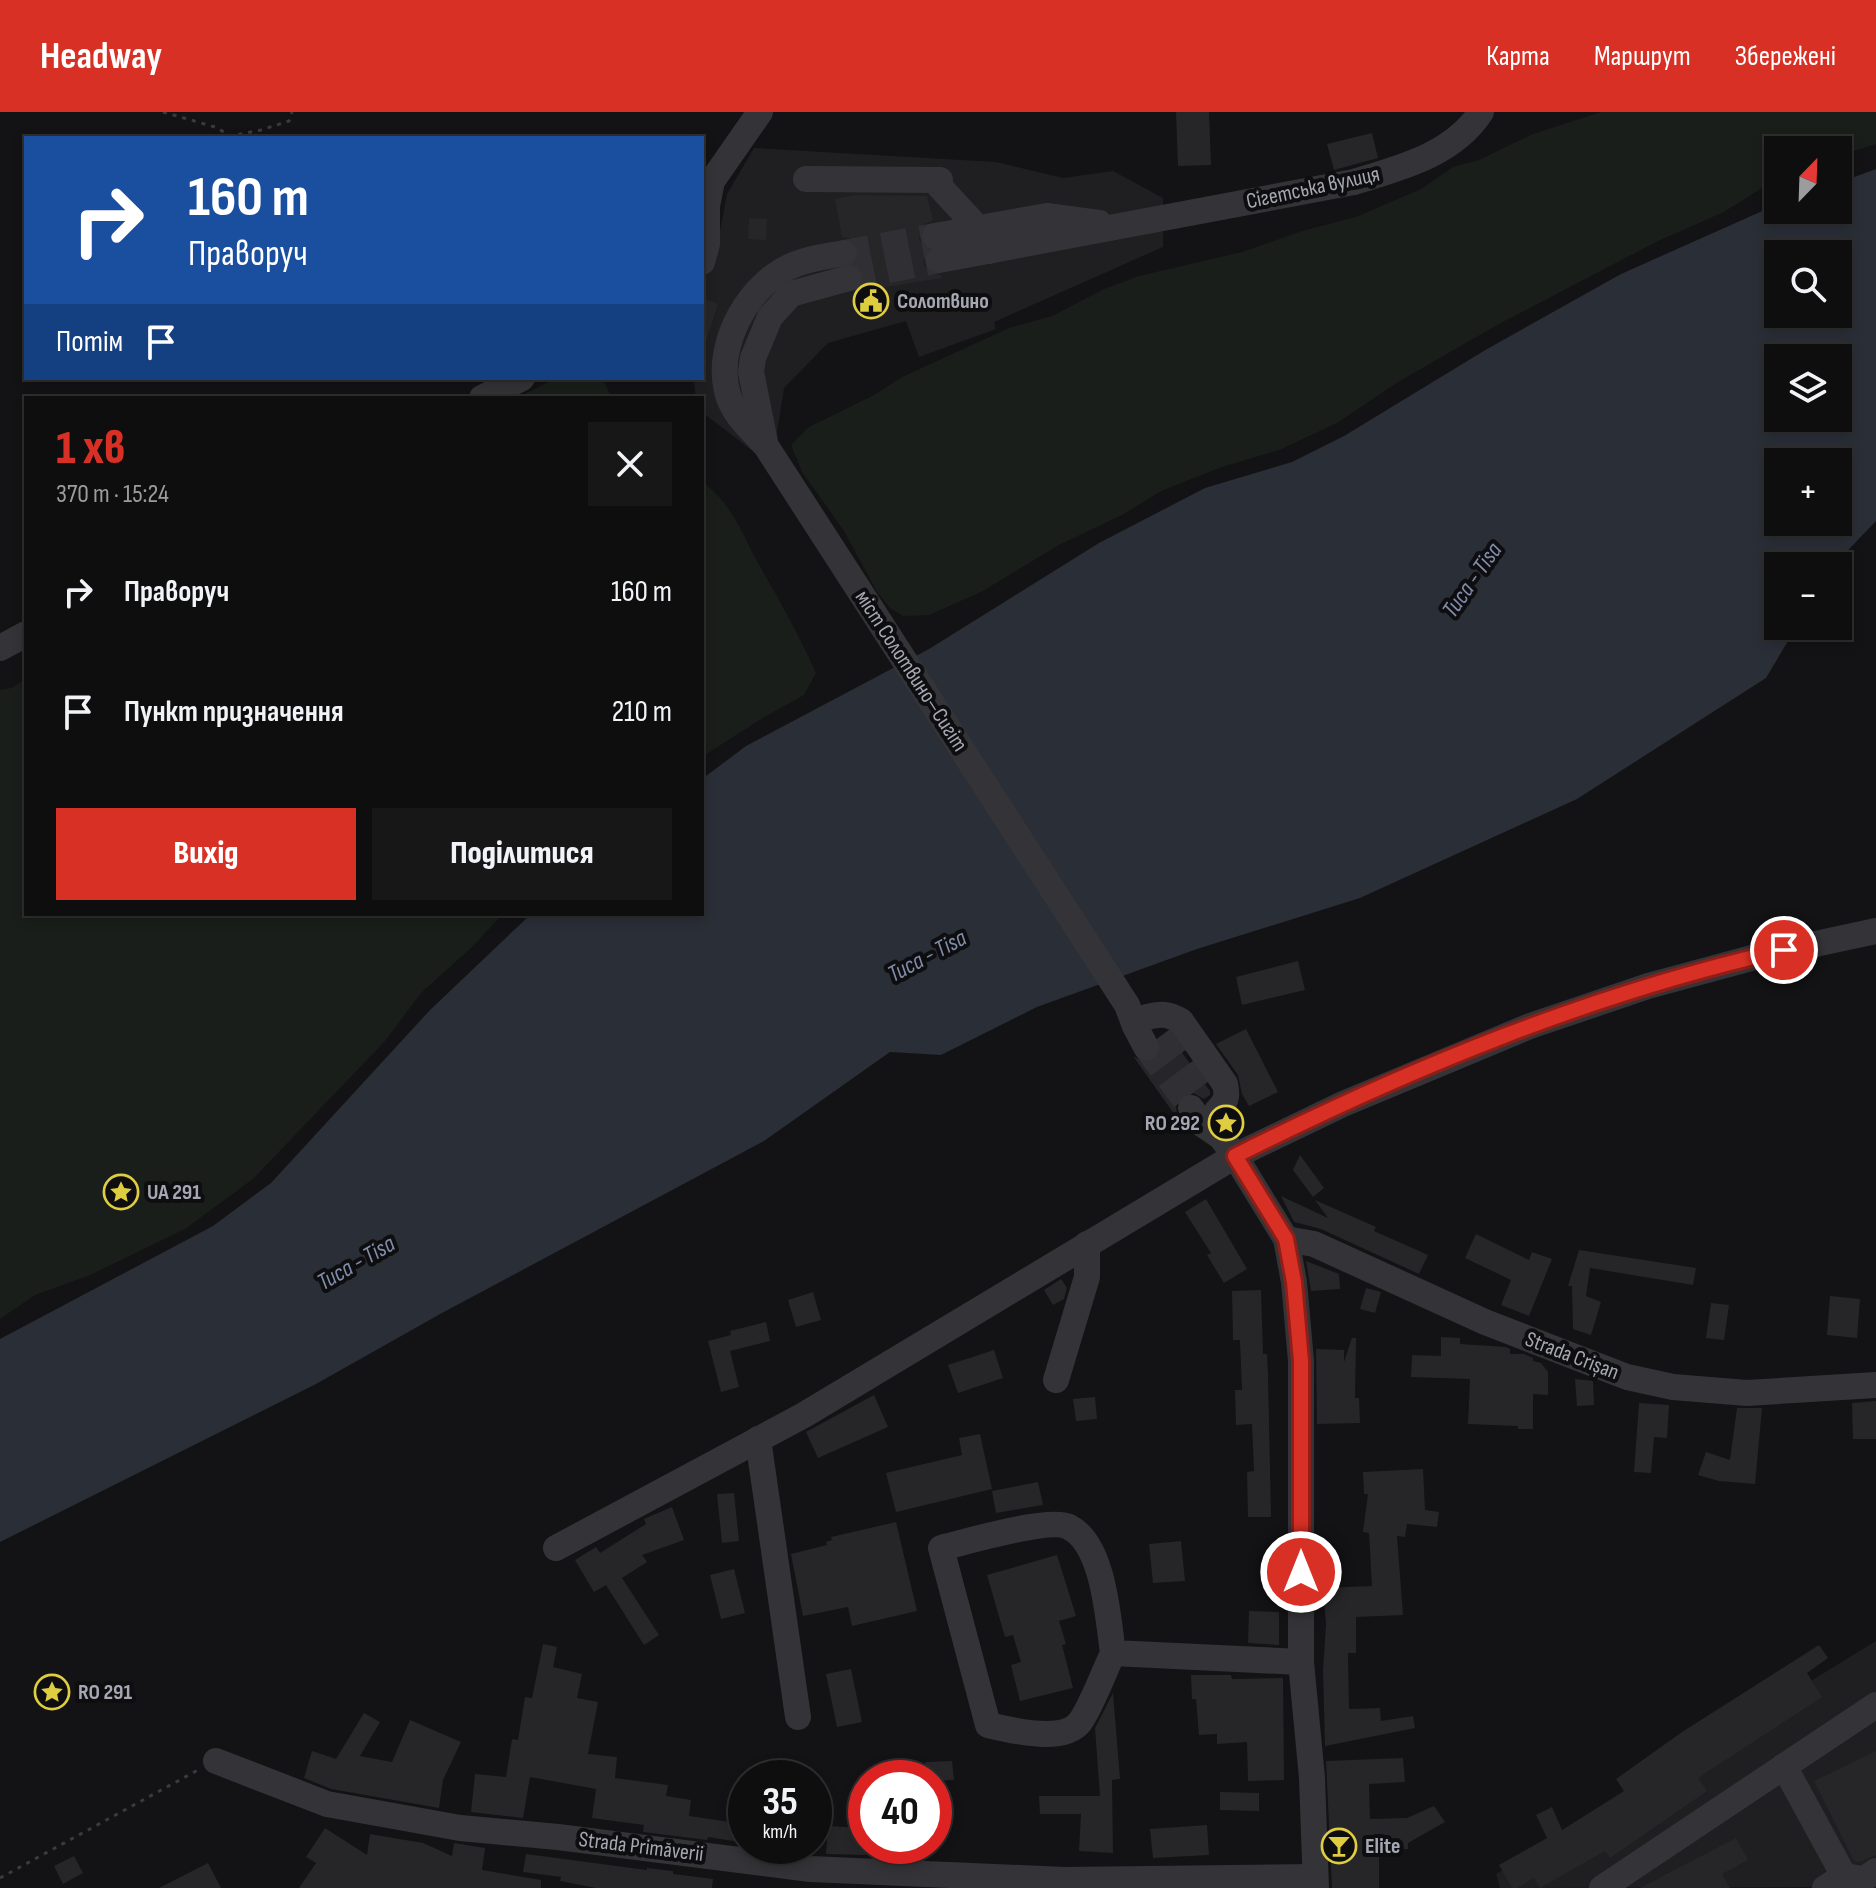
<!DOCTYPE html>
<html lang="uk">
<meta charset="utf-8">
<style>
:root{--surface:#0e0e0f;--page:#171718;--text:#f1f3f6;--muted:#9b9c9e;--line:#2e2e2f;--accent:#d93025}
body{margin:0;font-family:"Sofia Sans Condensed",sans-serif;background:var(--page);color:var(--text);height:100vh;display:flex;flex-direction:column;font-size:30px;white-space:nowrap}
*{box-sizing:border-box;margin:0}
p{font-size:26px;color:var(--muted)}
.icon{flex:none;width:44px;height:44px;fill:none;stroke:currentColor;stroke-width:2;stroke-linecap:round;stroke-linejoin:round}
.map{position:relative;flex:1;overflow:hidden}
.drawer{position:absolute;left:24px;top:284px;width:680px;height:520px;display:flex;flex-direction:column;background:var(--surface);border-radius:0px;box-shadow:0 4px 12px #0003,0 0 0 2px var(--line)}
.drawer>*{flex:none}
.banner{position:absolute;left:24px;top:24px;width:680px;height:244px;border-radius:0px;box-shadow:0 4px 12px #0003,0 0 0 2px var(--line);background:#1a4fa0;color:#fff;overflow:hidden}
.needle{width:52px;rotate:23deg}
.fabs{position:absolute;left:1764px;top:24px;display:grid;gap:16px}
.fabs a{display:grid;place-items:center;width:88px;height:88px;border-radius:0px;background:var(--surface);box-shadow:0 4px 12px #0003,0 0 0 2px var(--line);font-size:40px}
.speed{position:absolute;left:728px;top:1648px;display:flex;gap:16px;font-size:40px;font-weight:700;text-align:center}
.speed>*{display:grid;place-content:center;width:104px;height:104px;border-radius:50%;background:var(--surface);box-shadow:0 4px 12px #0003,0 0 0 2px var(--line);line-height:1}
.speed small{font-size:20px;font-weight:400}
.speed .limit{border:12px solid #d22;background:#fff;color:#111}
.pin{position:absolute;display:grid;place-items:center;width:68px;height:68px;color:#fff;margin:-34px;border:4px solid #fff;border-radius:50%;box-shadow:0 2px 8px #0007}
.me{position:absolute;width:88px;margin:-44px;rotate:0deg;stroke-linejoin:round;filter:drop-shadow(0 0 6px #0008)}
.turn{display:flex;align-items:center;gap:28px;height:168px;padding:0 32px;font-size:36px}
.turn .icon{width:104px;height:104px;stroke-width:2.5}
.turn b{display:block;font-size:56px;line-height:68px}
.then{display:flex;align-items:center;height:76px;padding:0 32px;background:#0003;gap:16px;font-size:30px}
.round{display:grid;place-items:center;flex:none;width:84px;height:84px;border-radius:0px;background:var(--page)}
.head{display:flex;align-items:center;justify-content:space-between;height:136px;padding:0 32px}
h1{font-size:48px;font-weight:800;line-height:60px;color:var(--accent)}
.action{display:flex;gap:16px;margin-top:auto;padding:16px 32px}
.action a{flex:1;height:92px;border-radius:0px;background:var(--accent);color:#fff;font-size:32px;font-weight:800;line-height:92px;text-align:center}
.action a+a{background:var(--page);color:var(--text)}
ul{padding:0;list-style:none}
li{display:flex;align-items:center;gap:24px;height:120px;padding:0 32px}
li div{flex:1}
li b{display:block;font-size:30px}
li em{font-style:normal}
header{display:flex;align-items:center;gap:48px;box-sizing:border-box;height:112px;padding:0 40px;background:var(--accent);color:#fff}
header strong{font-size:38px}
nav{display:flex;gap:44px;margin-inline-start:auto;font-size:28px}
.map>svg:first-child{display:block}
</style>
<header>
<strong>Headway</strong>
<nav><a>Карта</a><a>Маршрут</a><a>Збережені</a></nav>
</header>
<div class="map">
<svg width="1876" height="1776" viewBox="0 0 1876 1776">
<rect width="100%" height="100%" fill="#131214"/>
<g fill="#1f1f21">
<path d="M754,36l242,14 67,16 50,-7 50,27v49l-169,75 2,7 -77,28 -13,-36 -78,22 -44,45 -8,51 -21,14 -53,-41v-14h-6l-3,-20h9v-97l13,-24 12,-63z"/>
<path d="M1876,1529v246l-376,1 -4,-14z"/>
</g>
<g fill="#191e1b">
<path d="M1601,0h275v32l-38,12v-6h-60v28l-54,34 -66,29 -159,83 -101,58 -61,41 -58,27 -60,18 -58,23 -37,23 -65,31 -76,46 -54,24 -26,1 -13,-8 -13,-16 -33,-61 -42,-59 -11,-27 18,-18 65,-32 28,-18 107,-49 43,-12 52,-27 35,-13 103,-24 60,-21 54,-14 65,-28 32,-22 26,-7 54,-26z"/>
<path d="M557,266h45l10,20h-95z"/>
<path d="M702,370c29,20 40,51 56,81 21,36 41,72 58,110l-12,22 -43,24 -59,38z"/>
<path d="M26,567v235h477l-31,33 -51,46 -36,48 -132,138 -68,50 -97,47 -53,19 -35,24v-629l11,-2z"/>
</g>
<path fill="#2a2e36" fill-rule="evenodd" d="M1876,57v352l-43,45h-55v60h19l-31,52 -189,121 -217,99 -163,51 -160,58 -96,48 -51,-3 -126,89 -322,172 -126,71 -316,158v-203l213,-113 58,-43 159,-173 101,-96h171v-135l44,-33 183,-97 170,-106 106,-55 87,-26 52,-26 143,-87 134,-75 157,-70v6h60v-27zM1778,142h60v60h-60zM1778,246h60v60h-60zM1778,350h60v60h-60z"/>
<g fill="#262528">
<path d="M1176,0h33l2,53 -33,1z"/>
<path d="M1372,21l6,25 -44,12 -7,-26z"/>
<path d="M855,83l72,1 6,24 -9,4 -4,7 -1,9 8,10 -4,12 4,9 15,5v2l-87,14 10,-11 -1,-8 -9,-9 4,-15 -9,-11 -8,-1 -7,-38z"/>
<path d="M749,106l18,1 -1,21 -18,-1z"/>
<path d="M702,186l16,6 -13,40h-3z"/>
<path d="M1298,849l7,29 -63,15 -6,-28z"/>
<path d="M1246,917l32,63 -29,14 -7,-12 -4,-19 -22,-31z"/>
<path d="M1167,920l43,59v4l-6,4 -13,-7 -10,3 -5,7 1,16 -44,-62 12,7 9,-2 8,-13 -3,-10z"/>
<path d="M1300,1043l24,33 -11,9 -20,-27z"/>
<path d="M1281,1084l47,22 -13,-18 61,27 -2,4 54,24 -9,19 -98,-45 -27,-7z"/>
<path d="M1206,1087l41,70 -23,14 -17,-28 4,-2 -26,-41z"/>
<path d="M1476,1122l53,26 3,-8 20,7 -23,57 -28,-11 10,-25 -46,-22z"/>
<path d="M1579,1138l117,18 -3,17 -103,-17 -4,28 15,6 -10,33 -18,-6 -1,-43h-4z"/>
<path d="M1306,1149l33,13 1,15 -29,2z"/>
<path d="M1061,1167l6,9 -3,11 -11,6 -9,-15z"/>
<path d="M1366,1176l15,4 -6,21 -15,-4z"/>
<path d="M1261,1178l2,64h4l1,21 3,142h-23l-1,-45 7,-1 -2,-47 -16,1 -1,-35h7l-2,-50h-7l-1,-49z"/>
<path d="M813,1180l8,28 -25,7 -8,-27z"/>
<path d="M1830,1184l30,3 -3,39 -30,-3z"/>
<path d="M1711,1191l18,2 -5,35 -18,-2z"/>
<path d="M766,1210l4,19 -40,10 9,36 -18,5 -13,-51 23,-6 -1,-4z"/>
<path d="M1441,1225l19,1v6l46,3 4,2v5h14l9,4v3l8,2 7,9v23l-15,-1v35h-15v-3l-50,-2 2,-45 -59,-2 1,-22 29,1z"/>
<path d="M1352,1226h4l-1,60h4l1,25 -43,1 -1,-75 28,1v12z"/>
<path d="M994,1238l9,28 -45,15 -10,-28z"/>
<path d="M1575,1267l18,2 1,24 -17,1z"/>
<path d="M874,1283l14,32 -70,31 -12,-26z"/>
<path d="M1095,1285l2,22 -21,2 -3,-22z"/>
<path d="M1876,1289v38h-23l-1,-36z"/>
<path d="M1639,1291l30,2 -2,33 -13,-1 -3,36 -17,-1z"/>
<path d="M1737,1296h25l-7,76 -36,-3 -21,-6 8,-23 24,8z"/>
<path d="M980,1322l12,55 -96,23 -10,-39 76,-18 -3,-17z"/>
<path d="M1423,1357l2,41 14,2 -2,15 -30,-3 -2,13 -8,-1 6,79 -47,2v36h-8l1,56 31,-1 1,13 32,-5 2,12 -90,18 -2,-75 3,-47 -3,-36 49,-2 -3,-53 -6,-1 5,-38h-4l-1,-22z"/>
<path d="M1038,1370l5,23 -47,8 -4,-22z"/>
<path d="M734,1381l5,48 -17,2 -5,-49z"/>
<path d="M672,1395l12,33 -42,15 5,7 -25,16 37,57 -15,10 -38,-60 -12,7 -19,-32 21,-13 4,6 46,-29 -2,-5z"/>
<path d="M896,1410l21,89 -65,15 -4,-19 -45,9 -12,-62 36,-9 -1,-3 6,-2 -1,-3z"/>
<path d="M1181,1429l4,40 -32,2 -4,-39z"/>
<path d="M1057,1443l19,61 -17,5 7,23 -4,1 11,43 -53,13 -9,-36 10,-3 -8,-27 -8,2 -18,-62z"/>
<path d="M734,1457l11,44 -24,6 -11,-44z"/>
<path d="M1249,1499l30,1v33l-31,-2z"/>
<path d="M543,1532l14,3 -4,20 29,7 -5,24 21,4 -10,52 29,3 -2,21 53,7 -2,11 25,4 -2,16 41,6 2,-12 14,2v31l-38,-6 -1,3 -64,-8 1,-7 -52,-7 4,-29 -66,-12 -7,41 -52,-6 4,-38 31,3 6,-38 6,1 7,-43 7,1z"/>
<path d="M1819,1533l9,13 -21,15 15,24 -124,81 9,13 -97,67 -5,-7 -65,37 -6,-10 -17,10h-5l-13,-23 48,-27 -11,-23 16,-8 10,23 62,-39 -8,-12 66,-47z"/>
<path d="M851,1557l11,53 -25,5 -11,-53z"/>
<path d="M1191,1563h40l1,4 51,-1 1,102 -36,1 -1,-39 -30,2v-10l-18,1 -3,-36h-4z"/>
<path d="M1113,1581l7,86 -8,1 1,73 -34,-2 2,-37h-41l-1,-18h61l-5,-68z"/>
<path d="M364,1601l16,9 -20,34 32,6 18,-42 51,22 -18,38 -4,28 -108,-19 -27,-11 8,-27 24,8z"/>
<path d="M1876,1639v104l-16,7 -6,-1 -40,-80z"/>
<path d="M1403,1646l2,24 -36,2 1,35 37,-1 27,-12 11,16 -37,21v6l-29,1v38h-47l-6,-127z"/>
<path d="M952,1649l2,19 -20,1v-3h-8l-1,-16z"/>
<path d="M1220,1680l39,1v18l-39,-1z"/>
<path d="M1207,1713l2,30 -56,3 -3,-29z"/>
<path d="M828,1714l38,2v27l-40,-1z"/>
<path d="M325,1716l42,27 3,-21 53,9 29,13 2,-13 31,5 -3,22 59,10v8h-242l17,-25 -10,-6z"/>
<path d="M1736,1726l12,22 -26,14 8,14h-90z"/>
<path d="M526,1742l121,16v-2l26,3v3l40,5 -1,9h-116l-36,-7 1,-4 -38,-5z"/>
<path d="M74,1744l9,17 -20,11 -9,-18z"/>
<path d="M208,1751l13,25h-62z"/>
</g>
<g fill="none" stroke-linecap="round" stroke-linejoin="round">
<g stroke="#303034" stroke-width="26" stroke-dasharray="26 13" stroke-linecap="butt">
<path d="M844,141l91,-17"/>
<path d="M849,166l90,-18"/>
<path d="M1162,923l45,62"/>
<path d="M1146,935l45,61"/>
</g>
<g stroke="#3a3a3f" stroke-width="3" stroke-dasharray="4 6" stroke-linecap="butt">
<path d="M163,0l52,15 16,9 30,-6 28,-9 3,-9"/>
<path d="M0,1766l198,-108"/>
</g>
<g stroke="#343438" stroke-width="26">
<path d="M806,67l134,1v7l38,41 11,23"/>
<path d="M935,124l112,-20 52,7"/>
<path d="M844,141c-15,3 -33,5 -48,11 -46,17 -81,79 -69,127 5,23 24,38 39,55l361,559 8,21 11,21"/>
<path d="M939,148l415,-78c46,-14 99,-27 127,-70"/>
<path d="M702,150l5,-18v-38l5,-25 48,-69"/>
<path d="M482,286l40,-20"/>
<path d="M765,330l-14,-70 2,-14 17,-41 21,-23 58,-16"/>
<path d="M0,536l26,-14"/>
<path d="M1147,905c14,-4 22,-3 34,4l44,63c3,13 1,18 -8,27"/>
<path d="M1191,996l11,16 19,13 14,19 51,83 8,43 7,79v301l11,116 4,110"/>
<path d="M1286,1127l28,5 171,78 142,55 46,10 74,6 129,-8"/>
<path d="M1056,1268l31,-103v-33"/>
<path d="M758,1327l40,278"/>
<path d="M556,1436l248,-133 431,-259 108,-52 187,-78 118,-40 111,-30 117,-25"/>
<path d="M1113,1541c-9,19 -22,54 -33,69 -17,22 -70,8 -92,3l-47,-177c24,-6 109,-31 128,-21 35,17 39,92 44,126l188,9"/>
<path d="M216,1649l111,43 133,24 98,9 252,32 255,11 250,-3"/>
<path d="M1784,1654l60,110"/>
<path d="M1602,1776l274,-183"/>
<path d="M1825,1776l19,-12 20,3 12,-8"/>
</g>
</g>
<g fill="none" stroke-linecap="round" stroke-linejoin="round">
<g stroke="#8d1f18" stroke-width="20">
<path id="route" d="M1301,1460v-211l-7,-79 -8,-43 -51,-83c175,-88 358,-163 549,-206"/>
</g>
<use href="#route" stroke="#d93025" stroke-width="14"/>
</g>
<defs>
<g id="civic-ring" transform="scale(1.8)"><circle r="9.5" fill="#0e0d0f" stroke="#decc41" stroke-width="1.5"/><path d="M-.6-6.5H3V-4.5H.6V-3L4-1V1h2V6H-6V1h2V-1L-.6-3ZM-1.2 2.5V6h2.4V2.5Z" fill="#decc41"/></g>
<g id="sight-ring" transform="scale(1.8)"><circle r="9.5" fill="#0e0d0f" stroke="#decc41" stroke-width="1.5"/><path d="M0-6L1.8-2.2L6-1.7L2.9 1.2L3.7 5.4L0 3.3L-3.7 5.4L-2.9 1.2L-6-1.7L-1.8-2.2Z" fill="#decc41"/></g>
<g id="bar-ring" transform="scale(1.8)"><circle r="9.5" fill="#0e0d0f" stroke="#decc41" stroke-width="1.5"/><path d="M-6-5H6L.8 .8V4.5H3.5V6h-7V4.5H-.8V.8Z" fill="#decc41"/></g>
</defs>
<g fill-rule="evenodd">
<use href="#civic-ring" x="871" y="189"/>
<use href="#sight-ring" x="1226" y="1011"/>
<use href="#sight-ring" x="121" y="1080"/>
<use href="#sight-ring" x="52" y="1580"/>
<use href="#bar-ring" x="1339" y="1734"/>
</g>
<g text-anchor="middle" dominant-baseline="central" stroke-width="8" stroke-linejoin="round" paint-order="stroke">
<g font-size="22" fill="#a5a7b3" stroke="#0e0d0f">
<text transform="translate(1313 76) rotate(-12)">Сігетська вулиця</text>
<text transform="translate(911 559) rotate(57)">міст Солотвино–Сигіт</text>
<text transform="translate(1572 1244) rotate(21)">Strada Crișan</text>
<text transform="translate(641 1735) rotate(7)">Strada Primăverii</text>
</g>
<g font-size="22" font-weight="bold" fill="#a5a7b3" stroke="#0e0d0f" text-anchor="start">
<text x="897" y="189">Солотвино</text>
<text x="1200" y="1011" text-anchor="end">RO 292</text>
<text x="147" y="1080">UA 291</text>
<text x="78" y="1580">RO 291</text>
<text x="1365" y="1734">Elite</text>
</g>
<g font-size="24" font-style="italic" fill="#808dab" stroke="#0e0d0f">
<text transform="translate(1472 468) rotate(-55)">Тиса - Tisa</text>
<text transform="translate(927 844) rotate(-28)">Тиса - Tisa</text>
<text transform="translate(356 1151) rotate(-30)">Тиса - Tisa</text>
</g>
</g>
</svg>
<div class="fabs">
<a><svg class="needle" viewBox="-14 -14 28 28"><path d="M0-13l5 13h-10z" fill="#e53935"/><path d="M0 13l5-13h-10z" fill="#9b9c9e"/></svg></a>
<a><svg class="icon" aria-label="search" viewBox="0 0 24 24"><circle cx="10" cy="10" r="6"/><path d="M15 15l6 6"/></svg></a>
<a><svg class="icon" aria-label="layers" viewBox="0 0 24 24"><path d="M12 4l9 5-9 5-9-5zM3 14l9 5 9-5"/></svg></a>
<a>+</a>
<a>−</a>
</div>
<div class="speed"><div>35<small>km/h</small></div><div class="limit">40</div></div>
<div class="pin" style="left:1784px;top:838px;background:#d93025"><svg class="icon" aria-label="arrive" viewBox="0 0 24 24"><path d="M6 21V4h12l-3 4 3 4H6"/></svg></div>
<svg class="me" style="left:1301px;top:1460px" viewBox="-20 -20 40 40"><circle r="17" fill="#d93025" stroke="#fff" stroke-width="3"/><path d="M0-11L8 9 0 5-8 9z" fill="#fff"/></svg>
<div class="banner">
<div class="turn"><svg class="icon" aria-label="right" viewBox="0 0 24 24"><path d="M7 20v-9h11M14 6l5 5-5 5"/></svg><div><b>160 m</b>Праворуч</div></div>
<div class="then">Потім<svg class="icon" aria-label="arrive" viewBox="0 0 24 24"><path d="M6 21V4h12l-3 4 3 4H6"/></svg></div>
</div>
<section class="drawer">
<div class="head"><div><h1>1 хв</h1><p>370 m · 15:24</p></div><a class="round"><svg class="icon" aria-label="close" viewBox="0 0 24 24"><path d="M6 6l12 12M18 6L6 18"/></svg></a></div>
<ul>
<li><svg class="icon" aria-label="right" viewBox="0 0 24 24"><path d="M7 20v-9h11M14 6l5 5-5 5"/></svg><div><b>Праворуч</b></div><em>160 m</em></li>
<li><svg class="icon" aria-label="arrive" viewBox="0 0 24 24"><path d="M6 21V4h12l-3 4 3 4H6"/></svg><div><b>Пункт призначення</b></div><em>210 m</em></li>
</ul>
<div class="action"><a>Вихід</a><a>Поділитися</a></div>
</section>
</div>
